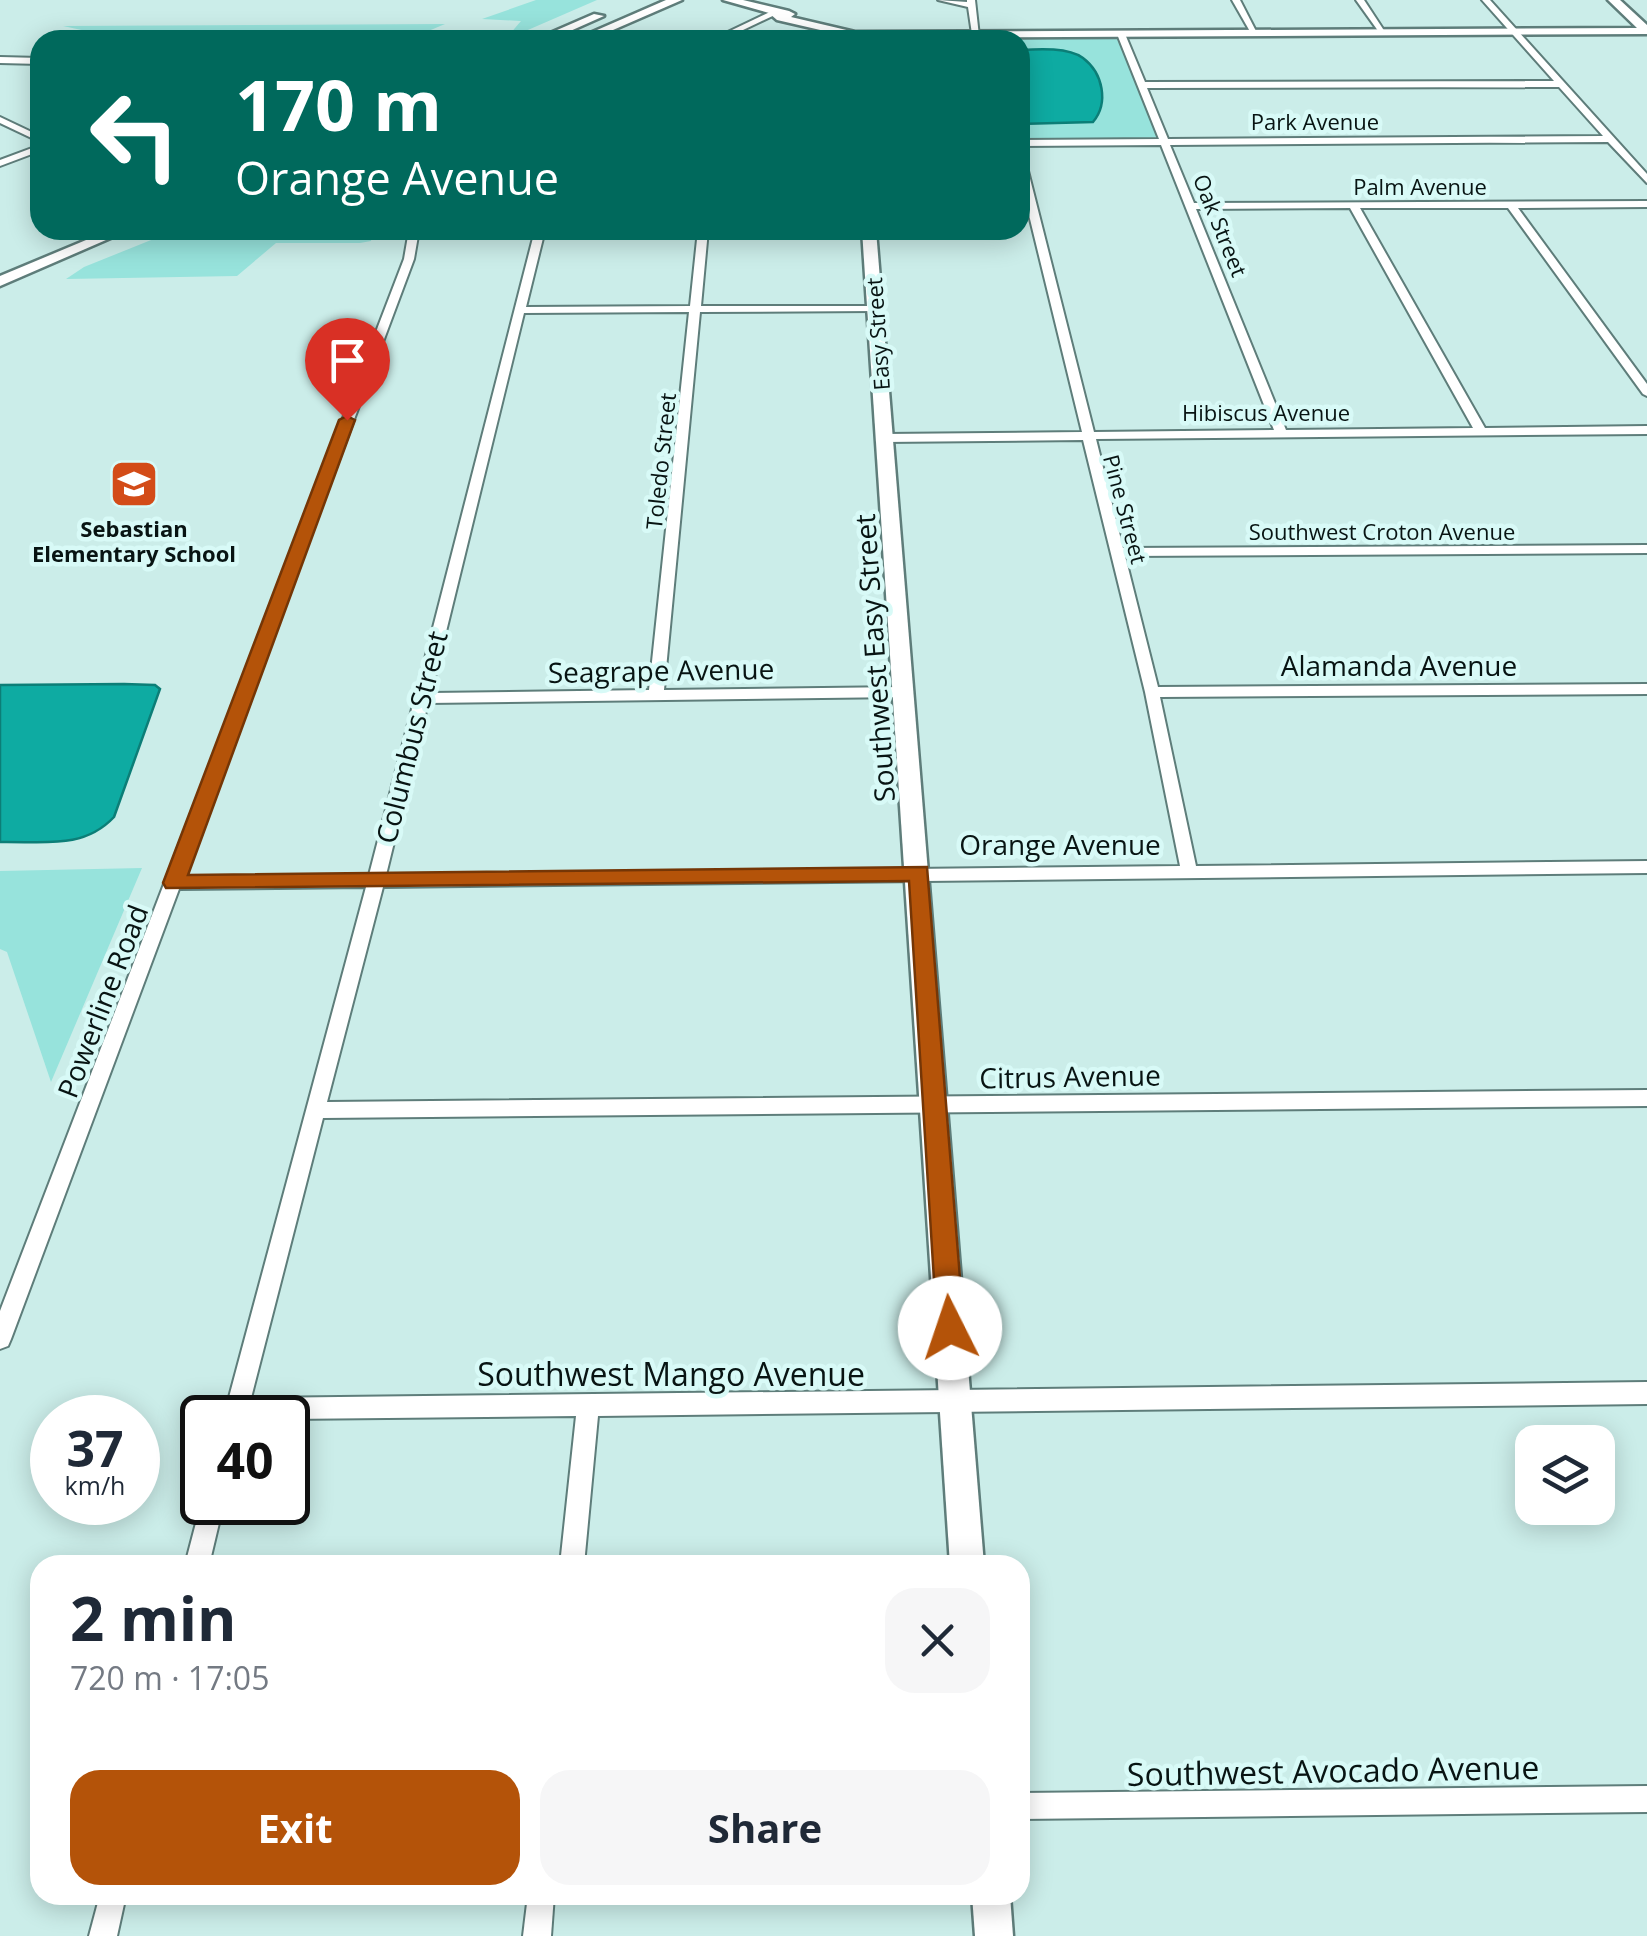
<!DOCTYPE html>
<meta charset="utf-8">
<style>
:root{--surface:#fff;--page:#f6f6f7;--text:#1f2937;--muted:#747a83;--accent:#b45309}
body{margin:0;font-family:"Open Sans",sans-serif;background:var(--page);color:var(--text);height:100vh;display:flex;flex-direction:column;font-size:38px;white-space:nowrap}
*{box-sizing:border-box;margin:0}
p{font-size:32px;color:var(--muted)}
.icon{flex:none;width:55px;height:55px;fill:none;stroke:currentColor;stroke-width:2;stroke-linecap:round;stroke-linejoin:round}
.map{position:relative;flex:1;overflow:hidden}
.panel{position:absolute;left:30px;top:1555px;width:1000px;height:350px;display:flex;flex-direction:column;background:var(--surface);border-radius:30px;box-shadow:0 5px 25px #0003}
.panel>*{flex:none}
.guide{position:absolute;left:30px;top:30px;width:1000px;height:210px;border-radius:30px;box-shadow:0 5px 25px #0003;background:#00695c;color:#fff;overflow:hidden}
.buttons{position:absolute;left:1515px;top:1425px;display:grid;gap:20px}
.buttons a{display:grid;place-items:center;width:100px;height:100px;border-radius:20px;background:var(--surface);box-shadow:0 5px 25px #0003;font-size:50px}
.speed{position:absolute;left:30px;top:1395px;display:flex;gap:20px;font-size:50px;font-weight:700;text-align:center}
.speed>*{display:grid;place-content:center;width:130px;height:130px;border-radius:50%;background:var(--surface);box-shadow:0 5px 25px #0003;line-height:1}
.speed small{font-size:25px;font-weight:400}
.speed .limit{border:5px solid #111;border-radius:15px;background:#fff;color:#111}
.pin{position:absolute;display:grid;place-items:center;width:85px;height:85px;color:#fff;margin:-102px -42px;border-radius:50% 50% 50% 0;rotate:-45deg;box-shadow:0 0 10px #0007}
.pin .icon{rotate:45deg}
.me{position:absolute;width:110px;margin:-55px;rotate:356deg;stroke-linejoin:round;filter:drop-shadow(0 0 8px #0008)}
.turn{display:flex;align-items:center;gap:35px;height:210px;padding:0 40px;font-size:45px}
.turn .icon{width:130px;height:130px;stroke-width:2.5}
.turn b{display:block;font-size:70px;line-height:85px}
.round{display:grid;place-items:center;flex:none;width:105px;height:105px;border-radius:30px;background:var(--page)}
.head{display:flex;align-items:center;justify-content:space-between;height:170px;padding:0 40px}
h1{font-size:60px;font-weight:700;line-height:75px}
.action{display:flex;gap:20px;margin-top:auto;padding:20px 40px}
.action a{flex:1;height:115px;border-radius:30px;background:var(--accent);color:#fff;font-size:40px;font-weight:700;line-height:115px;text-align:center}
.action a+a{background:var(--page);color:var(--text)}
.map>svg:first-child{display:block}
</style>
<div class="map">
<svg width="1647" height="1936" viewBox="0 0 1647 1936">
<rect width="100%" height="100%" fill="#cbede9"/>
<g fill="#97e3dc">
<path d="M536,0h61l-83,36 -5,-1 12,-14 -39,-2z"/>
<path d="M445,24l-38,16h-279l-65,-14z"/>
<path d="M1113,37l7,4 38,93 -3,4 -135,2v-100h-159z"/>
<path d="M176,230h197l-2,11 -11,2h-84l-39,33 -171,3 18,-12z"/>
<path d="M142,868l-91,214 -44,-130 -7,-3v-78z"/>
</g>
<g fill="#0eaba2" stroke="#0c7e77" stroke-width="2.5">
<path d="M1020,50c18,-1 48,-3 63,8 20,15 26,45 10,64l-73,2z"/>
<path d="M124,684l31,1 5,4 -46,128c-31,33 -71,24 -114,25v-157z"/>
</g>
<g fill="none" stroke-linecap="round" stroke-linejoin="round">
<g stroke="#5e7d7a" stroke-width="4">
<g id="street">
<path d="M938,0l29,2v-2h8l4,36 -7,-2 -4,-27z"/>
<path d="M1232,0h8l18,35h-6z"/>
<path d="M1356,0h8l23,35h-6z"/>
<path d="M1482,0h8l157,174v9l-39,-41 -438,3 24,58 453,-2v6l-129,1 129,176v12l-4,-2 -135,-186h-148l125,220 162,-2v8l-551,5 27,109 524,-3v8l-522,3 33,131 489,-3v10l-487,3 36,169 451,-5v12l-1264,14 -56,215 1320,-12v16l-1324,12 -72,280 1396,-16v22l-1049,12 -14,149h-24l16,-149 -288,3 -64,-3 142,-529 -187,2 -168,450 -3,7 -8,3v-38l404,-1052 5,-29h10l-5,29 -231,618 186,-2 45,-174 -2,-3 4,-4 119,-464h10l-19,77 164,-1 8,-76h10l-7,76h177v4l-4,1 -174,1 -36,378 239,-3 7,5 -7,5 -475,6 -42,172 794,-9 -35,-174 -62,-252 -198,2 -6,-4 6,-4 197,-2 -62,-254v-22l5,3 69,273 180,-2 -113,-285 -141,1v-6l139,-1 -42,-105 4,-2 4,2 20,48 409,-1zM1559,87l44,49 -435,3 -21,-51zM1350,208l123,220 -187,2 -90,-221zM689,312l-40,378 -218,3 93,-380z"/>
<path d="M772,11l7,2 -57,27h-11z"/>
<path d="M0,57l40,1v6l-40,-1z"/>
<path d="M0,117l40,19v6l-40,-19z"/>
<path d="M40,145v6l-40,15v-6z"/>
<path d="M202,1500v2h22l-15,63h-24z"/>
<path d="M1647,1786v26l-627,7v-26z"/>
<path d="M100,1895h26l-9,41h-28z"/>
<path d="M528,1895h26l-3,41h-28z"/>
</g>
</g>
<g stroke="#5e7d7a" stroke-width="5">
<g id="secondary">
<path d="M666,0h16l-92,40h-16z"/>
<path d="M723,0h20l46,11 6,3 -4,3 64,15 782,-4 -29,-28h12l27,25v9l-792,4 -78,-18 -8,-7z"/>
<path d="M594,14l10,2 -54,24h-16z"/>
<path d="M110,230h19l-129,56v-10z"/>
<path d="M862,230h14l108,1335h-34z"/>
<path d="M972,1895h38l3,41h-38z"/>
</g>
</g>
<use href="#street" fill="#fff" fill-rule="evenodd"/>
<use href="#secondary" fill="#fff" fill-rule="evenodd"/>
</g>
<path fill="#7b9694" d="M40,175v19l-8,-16z"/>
<path fill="#b45309" stroke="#753606" stroke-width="2.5" d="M347,416l8,4 -167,455 739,-8 37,461 -4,9 -10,4 -9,-4 -4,-9 -28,-447 -743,7 -3,-5 176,-463z"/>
<defs>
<g id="school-square" transform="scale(2.5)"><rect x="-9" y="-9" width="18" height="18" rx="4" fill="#d34c18" stroke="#d8faf7"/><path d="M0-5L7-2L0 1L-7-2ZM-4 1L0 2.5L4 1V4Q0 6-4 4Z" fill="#fff"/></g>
</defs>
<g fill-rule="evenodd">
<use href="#school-square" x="134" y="484"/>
</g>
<g text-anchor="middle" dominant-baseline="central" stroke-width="9" stroke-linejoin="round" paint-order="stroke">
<g font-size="22" fill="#081413" stroke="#d8faf7">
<text x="1315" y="121">Park Avenue</text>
<text x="1420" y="186">Palm Avenue</text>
<text transform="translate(1221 225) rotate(68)">Oak Street</text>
<text transform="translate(877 334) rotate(-94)">Easy Street</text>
<text x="1266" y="412">Hibiscus Avenue</text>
<text transform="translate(660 461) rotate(-84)">Toledo Street</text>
<text transform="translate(1126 509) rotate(75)">Pine Street</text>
<text x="1382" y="531">Southwest Croton Avenue</text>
</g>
<g font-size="22" font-weight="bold" fill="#081413" stroke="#d8faf7">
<text x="134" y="528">Sebastian<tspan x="134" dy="25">Elementary School</tspan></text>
</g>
<g font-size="28" fill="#081413" stroke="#d8faf7">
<text transform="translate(874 658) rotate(-94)">Southwest Easy Street</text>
<text x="1399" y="665">Alamanda Avenue</text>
<text transform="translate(661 670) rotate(-1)">Seagrape Avenue</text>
<text transform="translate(411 737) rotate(-76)">Columbus Street</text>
<text x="1060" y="844">Orange Avenue</text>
<text transform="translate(102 1001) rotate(-69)">Powerline Road</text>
<text transform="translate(1070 1076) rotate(-1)">Citrus Avenue</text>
</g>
<g font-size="32" fill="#081413" stroke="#d8faf7">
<text x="671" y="1373">Southwest Mango Avenue</text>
<text transform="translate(1333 1770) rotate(-1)">Southwest Avocado Avenue</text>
</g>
</g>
</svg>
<div class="buttons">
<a><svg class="icon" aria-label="layers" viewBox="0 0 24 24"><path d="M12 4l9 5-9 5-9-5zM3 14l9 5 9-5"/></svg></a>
</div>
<div class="speed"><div>37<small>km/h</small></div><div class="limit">40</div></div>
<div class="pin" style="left:347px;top:420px;background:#d93025"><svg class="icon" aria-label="arrive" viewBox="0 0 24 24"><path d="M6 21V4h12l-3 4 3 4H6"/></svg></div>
<svg class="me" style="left:950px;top:1328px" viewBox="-20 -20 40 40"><circle r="19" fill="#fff"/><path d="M0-13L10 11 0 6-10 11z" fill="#b45309"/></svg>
<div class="guide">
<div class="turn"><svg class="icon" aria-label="left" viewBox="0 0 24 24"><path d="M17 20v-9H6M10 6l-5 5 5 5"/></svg><div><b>170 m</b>Orange Avenue</div></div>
</div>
<section class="panel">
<div class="head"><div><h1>2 min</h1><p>720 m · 17:05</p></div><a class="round"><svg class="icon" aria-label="close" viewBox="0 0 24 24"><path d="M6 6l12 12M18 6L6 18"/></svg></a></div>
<div class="action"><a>Exit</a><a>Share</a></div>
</section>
</div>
